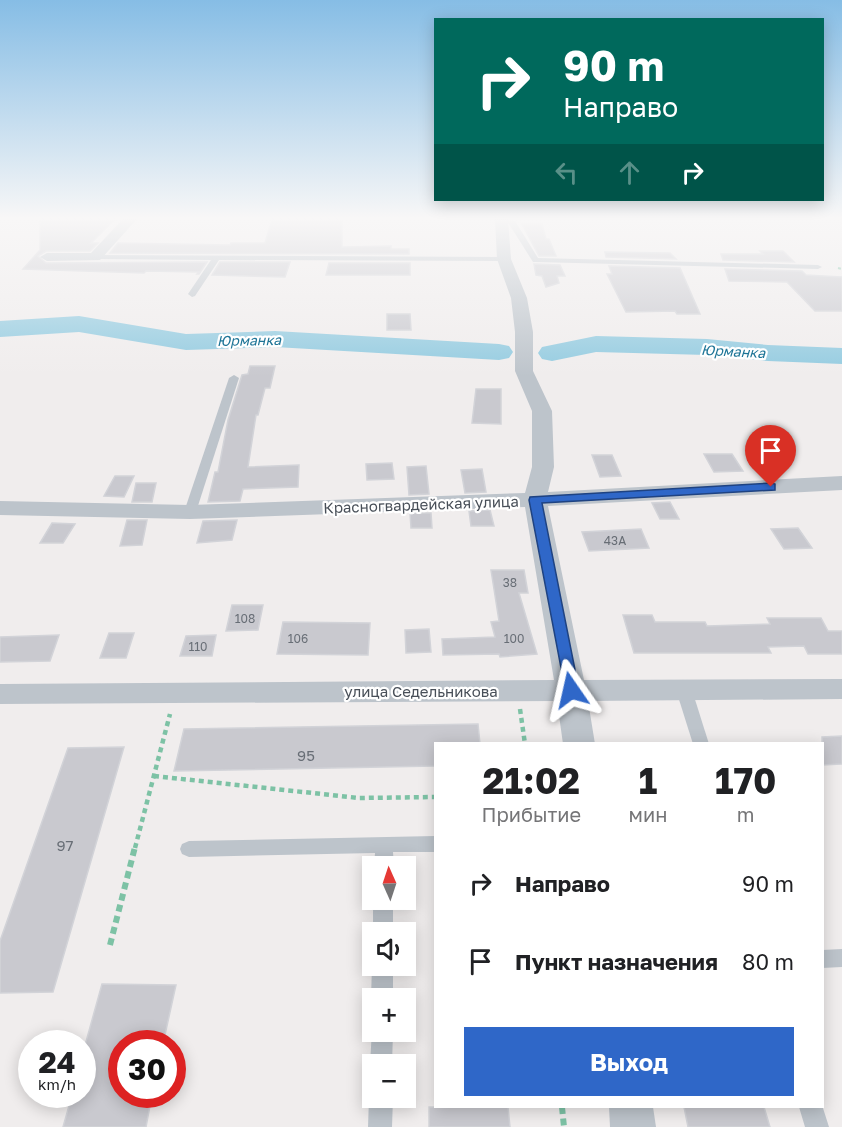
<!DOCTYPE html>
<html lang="ru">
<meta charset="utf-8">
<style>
:root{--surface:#fff;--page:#f2f2f2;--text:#202124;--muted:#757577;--accent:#2f67c8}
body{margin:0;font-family:"Golos Text",sans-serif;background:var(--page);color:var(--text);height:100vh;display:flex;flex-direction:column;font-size:22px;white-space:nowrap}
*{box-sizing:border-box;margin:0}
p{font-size:20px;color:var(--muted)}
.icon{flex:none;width:33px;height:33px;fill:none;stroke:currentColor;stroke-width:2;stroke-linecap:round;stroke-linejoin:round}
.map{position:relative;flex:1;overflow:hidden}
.drawer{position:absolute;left:434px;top:742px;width:390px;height:366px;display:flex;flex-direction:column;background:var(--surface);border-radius:0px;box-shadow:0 3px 15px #0003}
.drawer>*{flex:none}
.banner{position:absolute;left:434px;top:18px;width:390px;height:183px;border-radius:0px;box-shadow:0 3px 15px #0003;background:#00695c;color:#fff;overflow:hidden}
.needle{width:39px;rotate:357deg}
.fabs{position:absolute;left:362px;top:856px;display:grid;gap:12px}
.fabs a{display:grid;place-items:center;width:54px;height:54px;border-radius:0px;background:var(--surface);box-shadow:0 3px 15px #0003;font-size:30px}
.speed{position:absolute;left:18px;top:1030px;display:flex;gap:12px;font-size:30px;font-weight:700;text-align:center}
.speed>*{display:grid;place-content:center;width:78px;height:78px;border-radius:50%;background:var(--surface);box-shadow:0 3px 15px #0003;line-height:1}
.speed small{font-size:15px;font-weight:400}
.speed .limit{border:9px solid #d22;background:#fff;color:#111}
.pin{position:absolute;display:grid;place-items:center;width:51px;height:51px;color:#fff;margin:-62px -26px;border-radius:50% 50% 50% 0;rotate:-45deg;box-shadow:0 0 6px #0007}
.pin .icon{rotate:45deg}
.me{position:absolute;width:66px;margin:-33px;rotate:349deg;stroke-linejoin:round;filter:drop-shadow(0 0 4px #0008)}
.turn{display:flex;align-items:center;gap:21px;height:126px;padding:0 30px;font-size:27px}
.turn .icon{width:78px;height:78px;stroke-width:2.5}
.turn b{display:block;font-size:42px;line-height:51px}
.lanes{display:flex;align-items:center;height:57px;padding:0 30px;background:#0003;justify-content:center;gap:30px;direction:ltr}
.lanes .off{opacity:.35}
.eta{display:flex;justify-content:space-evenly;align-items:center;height:102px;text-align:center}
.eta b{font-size:36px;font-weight:700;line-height:42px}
.button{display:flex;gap:12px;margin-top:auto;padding:12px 30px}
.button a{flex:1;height:69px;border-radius:0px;background:var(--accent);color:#fff;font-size:24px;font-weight:700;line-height:69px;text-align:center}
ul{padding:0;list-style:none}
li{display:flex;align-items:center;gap:18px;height:78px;padding:0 30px}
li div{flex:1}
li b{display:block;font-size:22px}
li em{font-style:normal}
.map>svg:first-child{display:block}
</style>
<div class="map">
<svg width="842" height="1127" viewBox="0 0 842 1127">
<rect width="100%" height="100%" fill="#f0eded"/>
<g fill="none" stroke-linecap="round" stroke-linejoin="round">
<g fill="#93cbe0" fill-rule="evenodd">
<path d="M79,316l107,18 89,-3 224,13 10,2 4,6 -4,6 -10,2 -224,-13 -89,3 -107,-18 -79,5v-16z"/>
<path d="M596,336l111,3 61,6 74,3v16l-74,-3 -61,-6 -111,-3 -44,9 -10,-2 -4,-6 4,-6z"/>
</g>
</g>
<g fill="#c9c9cf" stroke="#d2d3d8" stroke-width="1.5">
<path d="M40,219h75l-24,24h7l-8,8h-44l-8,5 8,7 161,-1 -8,12h-2l2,-2 -53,-1 -2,2 -121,-4 17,-19z"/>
<path d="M272,219h70v28l49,-1v3h18v5l-299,-1 8,-10 112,2 1,-2h34z"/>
<path d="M522,224h20l4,15h3l7,17h-17z"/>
<path d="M760,251h23l11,11 -71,-2 -2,-6h42z"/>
<path d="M605,252l65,1 6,6 -70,-2z"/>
<path d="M220,262h70l-5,15 -73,-2z"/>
<path d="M329,263h81v12h-84z"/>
<path d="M534,264l26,1 5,11h-8l2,7 -13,4 -4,-11 -6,-1z"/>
<path d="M609,266l71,2 20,46h-23l-2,-3 -49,1 -19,-38h5z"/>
<path d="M725,269l77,2 4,4 36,2v34h-27l-28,-29 -58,-1z"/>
<path d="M387,314h23l1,16h-24z"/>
<path d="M250,366h25l-5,22h-5l-7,27h-2l-8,52 51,-2 -1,22 -55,2 -3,12 -32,1 7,-30h3l10,-52 14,-45 6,-1z"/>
<path d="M476,389h25v35l-29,-1z"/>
<path d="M704,454h28l11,17 -29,1z"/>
<path d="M592,455h20l9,21 -21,1z"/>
<path d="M392,463l2,16 -27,1 -1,-16z"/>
<path d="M426,466l3,28 -20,1 -2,-28z"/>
<path d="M482,469l4,23 -21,1 -4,-23z"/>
<path d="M115,476h19l-10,21 -20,-1z"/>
<path d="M136,483h20l-4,19h-20z"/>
<path d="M670,502l9,17h-19l-8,-16z"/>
<path d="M490,510l4,16h-23l-2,-15z"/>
<path d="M410,513h21l1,15h-21z"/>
<path d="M127,520h20l-5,25 -22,1z"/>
<path d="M237,520l-5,20 -35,3 6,-22z"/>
<path d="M52,523l23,1 -12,19h-23z"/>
<path d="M798,528l14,20 -28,1 -13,-20z"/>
<path d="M641,529l8,19 -60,3 -7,-19z"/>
<path d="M491,570h33l4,23h-9l18,61 -37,3 -1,-3 -56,1 -1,-16 53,-2 -4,-15 8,-1z"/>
<path d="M232,605h31l-5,25 -32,1z"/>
<path d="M623,615h29l3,7h50l2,4 63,-2 -3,-6h54l7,13h14v23h-34l-4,-8 -36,1 3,6h-137z"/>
<path d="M283,622l87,1 -2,32 -91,-1z"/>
<path d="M429,629l2,23 -25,1 -1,-23z"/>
<path d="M109,633h25l-8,25h-26z"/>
<path d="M59,635l-9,26 -50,1v-25z"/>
<path d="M216,635l-4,21h-32l6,-20z"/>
<path d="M478,724l2,20h-45v22l-261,5 10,-42z"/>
<path d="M842,736v28l-20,1v-28z"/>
<path d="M124,747l-71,245 -53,1v-52l68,-193z"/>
<path d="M102,984l74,1 -13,59h-41v51h30l-6,32h-83l9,-32h10v-39z"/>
<path d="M429,1107h79l2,20h-81z"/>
<path d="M684,1107h80l6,20h-82z"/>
</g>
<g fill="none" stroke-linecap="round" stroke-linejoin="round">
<path stroke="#7dc2a5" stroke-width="2" stroke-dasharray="3 1.5" stroke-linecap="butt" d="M838,268l4,1"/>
<g stroke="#7dc2a5" stroke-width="4.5" stroke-dasharray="5 4" stroke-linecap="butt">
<path d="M520,709l5,35"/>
<path d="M154,776l205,22 76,-1"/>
<path d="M135,848l35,-134"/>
</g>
<g stroke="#7dc2a5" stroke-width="6" stroke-dasharray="7 4.5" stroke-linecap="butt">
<path d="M110,945l25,-98"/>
<path d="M562,1107l2,20"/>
</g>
<g fill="#bdc4cb" fill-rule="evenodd">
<path d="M498,219l17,2 23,37 280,7 4,2 -4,2 -282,-7h-3l-24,-38z"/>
<path d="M92,255l412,2 4,2 -4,2 -285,-1 -24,36 -3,1 -4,-3 23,-34 -116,-1h-3z"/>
<path d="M234,375l5,3 -43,134 -6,4 -4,-1 -2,-3 45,-134z"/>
<path d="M684,685l6,1 2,4 17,54h-16l-17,-54 2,-4z"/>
<path d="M435,836v16h-42l1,15h-20l1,-14 -186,4 -7,-3 -2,-5 2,-5 7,-3z"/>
<rect x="373" y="900" width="20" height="33"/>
<path d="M842,949v18l-20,1v-18z"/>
<path d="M372,965l21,1v33h-21v2l-1,-2z"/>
<path d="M372,1029v3h21l-1,33h-20v6l-2,-6z"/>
<path d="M372,1091v7h21l-1,29h-24l1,-29z"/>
<path d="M822,1105l7,22h-24l-6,-20h23z"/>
</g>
<g fill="#bdc4cb" fill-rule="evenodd">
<path d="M123,219h14l-37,41 -53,1 -7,-4 7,-4h44z"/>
<path d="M495,219h13l3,40 16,39 6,34v39l19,40 2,56 -6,25 294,-16v14l-294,16 36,174 258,-1v20l-254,2 7,43h-32l-6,-43 -557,3v-20l554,-4 -29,-173 -335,12 -190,-4v-14l190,4 335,-12 7,-26v-56l-17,-40v-39l-4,-34 -14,-39z"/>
<path d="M609,1107h44l3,20h-46z"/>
</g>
</g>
<linearGradient id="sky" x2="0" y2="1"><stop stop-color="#86bde5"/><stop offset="0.58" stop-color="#f8f7f7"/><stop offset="1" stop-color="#f8f7f7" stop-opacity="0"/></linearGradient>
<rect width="842" height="376" fill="url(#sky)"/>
<path fill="#2f67c8" stroke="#1f4382" stroke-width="1.5" d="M771,483l4,1v6l-233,13 37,187 -2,4h-11l-37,-194 1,-3z"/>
<g text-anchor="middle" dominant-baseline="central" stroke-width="4.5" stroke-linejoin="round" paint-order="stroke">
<g font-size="12" fill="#686e76">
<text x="615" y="540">43А</text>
<text x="510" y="582">38</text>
<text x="245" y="618">108</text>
<text x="298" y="638">106</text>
<text x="514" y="638">100</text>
<text x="198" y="646">110</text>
</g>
<g font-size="14" font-style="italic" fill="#1d7496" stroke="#fff">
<text transform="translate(249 340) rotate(-1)">Юрманка</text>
<text transform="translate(733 351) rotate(3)">Юрманка</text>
</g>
<g font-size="15" fill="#484f58" stroke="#fff">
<text transform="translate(421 504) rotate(-2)">Красногвардейская улица</text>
<text x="421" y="691">улица Седельникова</text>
</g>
<g font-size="15" fill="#686e76">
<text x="306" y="755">95</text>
<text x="65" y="845">97</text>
</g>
</g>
</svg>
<div class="fabs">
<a><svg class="needle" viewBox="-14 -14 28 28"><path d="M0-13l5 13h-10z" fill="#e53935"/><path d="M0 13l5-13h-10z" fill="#757577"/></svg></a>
<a><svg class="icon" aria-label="sound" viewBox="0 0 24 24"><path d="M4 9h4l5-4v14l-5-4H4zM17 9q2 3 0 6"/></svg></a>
<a>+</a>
<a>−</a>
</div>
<div class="speed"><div>24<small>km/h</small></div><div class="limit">30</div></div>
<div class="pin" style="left:771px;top:487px;background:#d93025"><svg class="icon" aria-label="arrive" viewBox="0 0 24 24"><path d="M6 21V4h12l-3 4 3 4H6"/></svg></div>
<svg class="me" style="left:571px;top:690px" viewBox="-20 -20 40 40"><path d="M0-17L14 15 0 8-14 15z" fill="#2f67c8" stroke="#fff" stroke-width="4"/></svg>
<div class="banner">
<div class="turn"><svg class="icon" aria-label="right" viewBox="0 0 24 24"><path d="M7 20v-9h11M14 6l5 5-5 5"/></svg><div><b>90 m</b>Направо</div></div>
<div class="lanes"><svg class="icon off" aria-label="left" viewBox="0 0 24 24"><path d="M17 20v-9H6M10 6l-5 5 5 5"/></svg><svg class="icon off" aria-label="ahead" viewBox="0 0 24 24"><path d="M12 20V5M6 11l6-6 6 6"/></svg><svg class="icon" aria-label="right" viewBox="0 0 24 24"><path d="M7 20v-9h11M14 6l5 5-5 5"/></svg></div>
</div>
<section class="drawer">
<div class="eta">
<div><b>21:02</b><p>Прибытие</p></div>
<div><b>1</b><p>мин</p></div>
<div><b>170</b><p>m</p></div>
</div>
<ul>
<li><svg class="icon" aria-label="right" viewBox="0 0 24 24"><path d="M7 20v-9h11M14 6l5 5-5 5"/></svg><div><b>Направо</b></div><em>90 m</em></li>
<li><svg class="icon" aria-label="arrive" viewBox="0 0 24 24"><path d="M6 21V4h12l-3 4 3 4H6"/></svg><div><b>Пункт назначения</b></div><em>80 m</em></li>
</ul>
<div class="button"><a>Выход</a></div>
</section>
</div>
